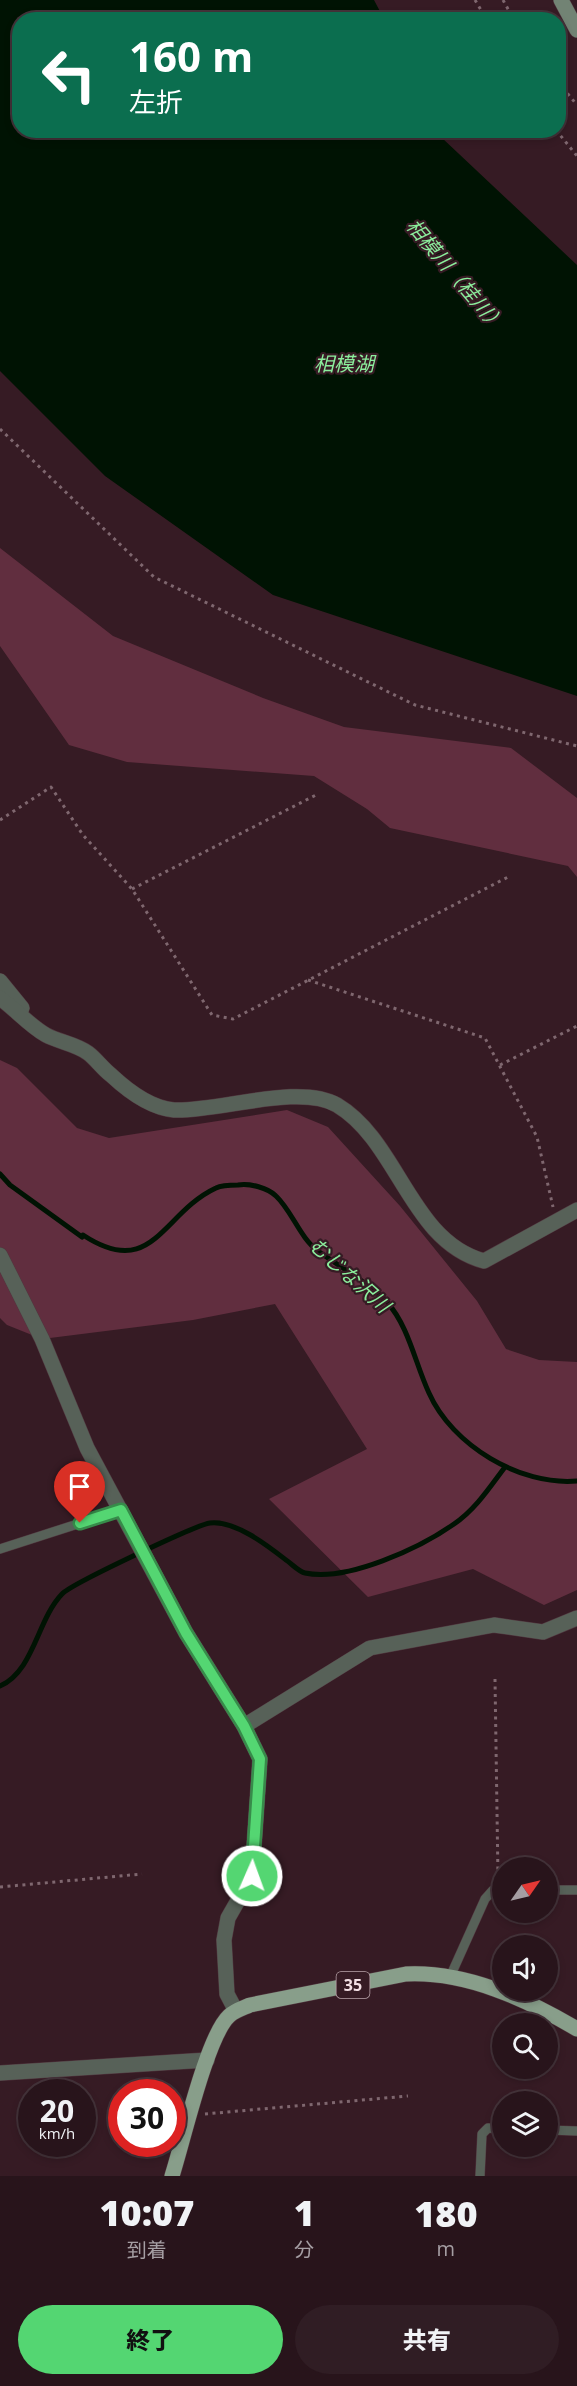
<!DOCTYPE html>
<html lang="ja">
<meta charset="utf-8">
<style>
:root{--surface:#28141b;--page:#301d24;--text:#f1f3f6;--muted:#a59ea3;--line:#44333a;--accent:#54d672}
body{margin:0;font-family:"Open Sans","Noto Sans JP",sans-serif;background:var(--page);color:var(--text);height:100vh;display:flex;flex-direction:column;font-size:22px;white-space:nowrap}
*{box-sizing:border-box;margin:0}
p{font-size:20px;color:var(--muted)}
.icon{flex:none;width:33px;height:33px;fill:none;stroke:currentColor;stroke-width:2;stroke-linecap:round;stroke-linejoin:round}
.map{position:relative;height:2176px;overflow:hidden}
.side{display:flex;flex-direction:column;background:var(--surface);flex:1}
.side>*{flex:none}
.top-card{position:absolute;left:12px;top:12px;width:554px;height:126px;border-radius:24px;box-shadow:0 3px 9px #0003,0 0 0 2px var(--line);background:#0b6e4f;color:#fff;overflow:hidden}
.needle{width:39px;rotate:56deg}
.fabs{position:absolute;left:492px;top:1857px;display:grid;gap:12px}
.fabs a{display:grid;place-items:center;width:66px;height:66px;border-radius:50%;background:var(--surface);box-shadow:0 3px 9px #0003,0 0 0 2px var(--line);font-size:30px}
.speed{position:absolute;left:18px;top:2079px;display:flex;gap:12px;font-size:30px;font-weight:700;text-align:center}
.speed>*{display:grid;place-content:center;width:78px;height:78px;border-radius:50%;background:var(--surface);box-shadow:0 3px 9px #0003,0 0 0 2px var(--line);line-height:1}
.speed small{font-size:15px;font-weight:400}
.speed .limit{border:9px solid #d22;background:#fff;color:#111}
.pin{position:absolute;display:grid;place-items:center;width:51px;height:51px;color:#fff;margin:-62px -26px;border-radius:50% 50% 50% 0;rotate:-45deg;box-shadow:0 0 6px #0007}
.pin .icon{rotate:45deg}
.me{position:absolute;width:66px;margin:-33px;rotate:2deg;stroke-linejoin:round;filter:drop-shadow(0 0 4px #0008)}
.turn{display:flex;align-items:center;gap:21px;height:126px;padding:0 18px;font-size:27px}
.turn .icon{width:78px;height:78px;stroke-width:2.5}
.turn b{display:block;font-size:42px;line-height:51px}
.eta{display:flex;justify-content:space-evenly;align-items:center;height:102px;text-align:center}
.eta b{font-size:36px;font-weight:800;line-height:42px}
.action{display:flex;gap:12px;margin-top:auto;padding:12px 18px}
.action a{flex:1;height:69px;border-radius:36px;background:var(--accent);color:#111;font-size:24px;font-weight:800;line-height:69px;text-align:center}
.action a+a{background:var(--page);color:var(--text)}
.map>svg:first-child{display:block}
</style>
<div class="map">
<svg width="577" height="2176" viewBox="0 0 577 2176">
<rect width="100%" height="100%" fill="#361b24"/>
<g fill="#612e3f">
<path d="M0,548l113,88 150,62 81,29 167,21 66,50v79l-9,-11 -178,-38 -23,-19 -53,-33 -187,-14 -58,-17 -69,-99z"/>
<path d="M0,1060l17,8 60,60 32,10 178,-28 41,17 72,79 77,95 29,48 33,11 38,2v228l-33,15 -71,-36 -105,28 -99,-98 98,-50 -92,-145 -82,16 -151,19 -35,-14 -7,-7z"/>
</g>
<path fill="#001303" d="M0,0h374l10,19 -364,1v110l418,1 3,6 136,128v431l-304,-101 -168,-119 -105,-105z"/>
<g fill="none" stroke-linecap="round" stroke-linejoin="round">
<g stroke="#001303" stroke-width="5">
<path d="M0,1174l10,11 72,52 1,-2c70,46 79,-22 133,-47 6,-3 15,-3 22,-3 12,-2 30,3 38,11 16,15 24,42 42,55 19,14 54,34 69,51 22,25 28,61 42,91 23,52 91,93 148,88"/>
<path d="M0,1686c34,-15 37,-66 62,-92 9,-10 134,-69 148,-71 25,-3 58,23 76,37 6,4 13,12 19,13 42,9 115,-25 149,-49 21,-14 36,-37 51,-57"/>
</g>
<g stroke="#51373f" stroke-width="10">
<g id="service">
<path d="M0,1549l121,-39"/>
<path d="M548,1890h29"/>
<path d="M450,1977l35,-78 8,-9h9"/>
<path d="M548,2130l29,1"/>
<path d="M480,2176l2,-42 6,-6 14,1"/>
</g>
</g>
<g stroke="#51373f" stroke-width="16">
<g id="minor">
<path d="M0,981l22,27"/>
<path d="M0,998c15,11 30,28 46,37 13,7 30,9 42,18 8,6 15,16 23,22 16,15 40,33 63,35 44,2 125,-27 163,-5 62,37 73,136 147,156l93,-51"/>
<path d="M0,1255l42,84 45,109 99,185 58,93 16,33 -8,117 -24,42 -4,22 3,54 9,17"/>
<path d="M244,1726l126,-78 124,-23 49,7 34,-14"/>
<path d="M0,2073l207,-13"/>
</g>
</g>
<g stroke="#51373f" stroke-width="16">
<path id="secondary" d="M561,0l16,30"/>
</g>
<g stroke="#51373f" stroke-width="16">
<path id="primary" d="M172,2176c11,-34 35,-140 57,-160 6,-6 14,-8 21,-11l156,-31c60,-3 120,25 171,55"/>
</g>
<g stroke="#7f676f" stroke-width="3" stroke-dasharray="3 4.5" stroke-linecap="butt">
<path d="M475,0l12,20"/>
<path d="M503,0l11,20"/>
<path d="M558,82l19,23"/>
<path d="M556,130l21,26"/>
<path d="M0,429l154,148 261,128 162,41"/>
<path d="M0,820l51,-33 32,48 49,54 80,126 21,4 277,-143"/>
<path d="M132,889l184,-94"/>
<path d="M308,980l177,58 52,99 16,70"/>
<path d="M500,1065l77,-39"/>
<path d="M495,1679l3,199"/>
<path d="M0,1887l142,-13"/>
<path d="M205,2114l203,-18"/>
</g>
<use href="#service" stroke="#576158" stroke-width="9"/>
<use href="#minor" stroke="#576158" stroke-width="15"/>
<use href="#secondary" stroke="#728374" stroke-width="15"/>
<use href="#primary" stroke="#889e8a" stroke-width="15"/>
</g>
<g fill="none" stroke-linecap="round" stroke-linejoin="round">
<g stroke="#378b4a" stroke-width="15">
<path id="route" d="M80,1523l41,-13 65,123 58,93 16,33 -8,117"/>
</g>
<use href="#route" stroke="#54d672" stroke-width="10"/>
</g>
<g text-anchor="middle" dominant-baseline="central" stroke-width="4.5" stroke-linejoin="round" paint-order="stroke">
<rect fill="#361b24" stroke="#bba5ab" stroke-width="1.5" x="336.5" y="1972" width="33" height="26" rx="4.5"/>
<g font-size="16" font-weight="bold" fill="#f4e0e5">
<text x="353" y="1985">35</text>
</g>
<g font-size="20" font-style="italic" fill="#8bed9c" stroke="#361b24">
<text transform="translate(456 275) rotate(50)">相模川（桂川）</text>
<text x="344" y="363">相模湖</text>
<text transform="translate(350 1275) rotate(42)">むじな沢川</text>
</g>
</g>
</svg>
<div class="fabs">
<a><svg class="needle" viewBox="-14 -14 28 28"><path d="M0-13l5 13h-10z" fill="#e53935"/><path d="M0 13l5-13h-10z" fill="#a59ea3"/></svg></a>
<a><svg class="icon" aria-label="sound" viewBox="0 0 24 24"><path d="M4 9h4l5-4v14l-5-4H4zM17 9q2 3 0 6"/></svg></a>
<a><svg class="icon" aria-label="search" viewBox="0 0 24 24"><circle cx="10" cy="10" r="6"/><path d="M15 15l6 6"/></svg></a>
<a><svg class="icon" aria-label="layers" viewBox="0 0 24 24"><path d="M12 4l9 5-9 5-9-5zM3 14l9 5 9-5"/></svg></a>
</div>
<div class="speed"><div>20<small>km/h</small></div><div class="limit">30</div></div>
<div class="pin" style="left:80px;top:1523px;background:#d93025"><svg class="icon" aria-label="arrive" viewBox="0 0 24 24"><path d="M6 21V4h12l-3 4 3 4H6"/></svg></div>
<svg class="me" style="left:252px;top:1876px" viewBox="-20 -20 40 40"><circle r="17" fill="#54d672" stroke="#fff" stroke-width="3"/><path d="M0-11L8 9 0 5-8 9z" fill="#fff"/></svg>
<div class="top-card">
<div class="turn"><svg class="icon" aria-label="left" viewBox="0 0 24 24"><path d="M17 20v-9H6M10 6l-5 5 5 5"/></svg><div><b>160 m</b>左折</div></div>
</div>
</div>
<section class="side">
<div class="eta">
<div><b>10:07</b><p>到着</p></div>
<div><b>1</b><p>分</p></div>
<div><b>180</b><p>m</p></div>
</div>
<div class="action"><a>終了</a><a>共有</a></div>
</section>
